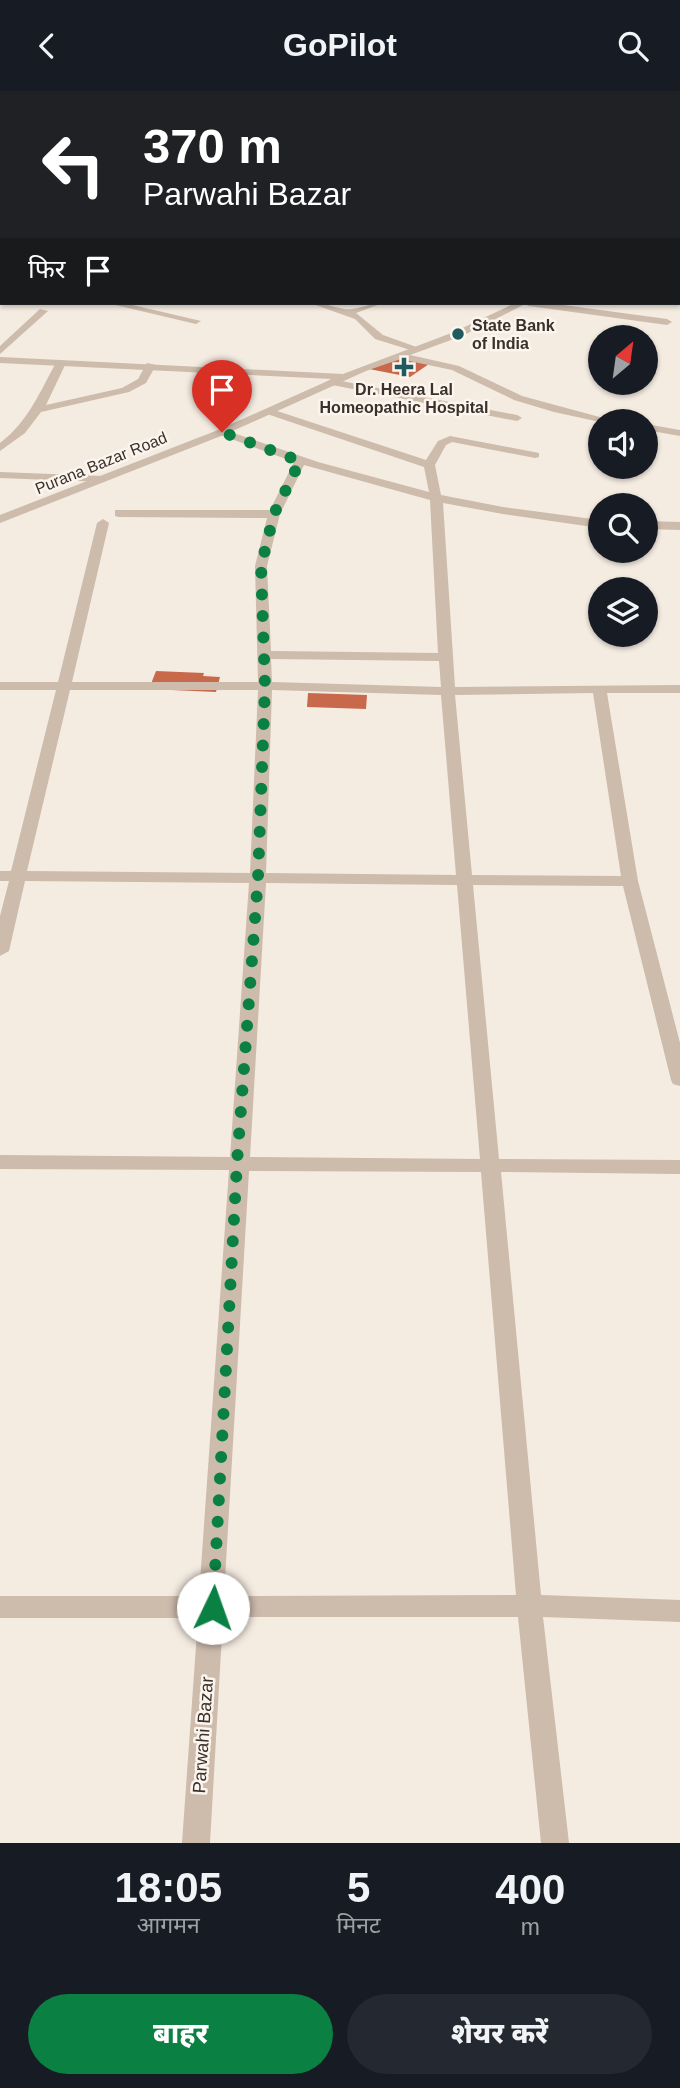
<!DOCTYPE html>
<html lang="hi">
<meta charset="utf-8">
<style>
:root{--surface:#171b24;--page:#242831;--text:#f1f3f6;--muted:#9ea1a6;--accent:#0b8043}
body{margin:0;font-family:Arial,"Noto Sans Devanagari",sans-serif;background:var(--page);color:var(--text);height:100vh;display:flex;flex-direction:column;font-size:26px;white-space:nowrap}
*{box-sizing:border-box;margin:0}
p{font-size:23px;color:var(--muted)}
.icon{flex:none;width:38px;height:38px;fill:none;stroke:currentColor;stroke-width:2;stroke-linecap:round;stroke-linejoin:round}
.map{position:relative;height:1752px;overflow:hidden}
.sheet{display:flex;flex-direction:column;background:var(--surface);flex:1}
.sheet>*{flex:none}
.banner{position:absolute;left:0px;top:0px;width:681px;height:214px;box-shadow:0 2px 5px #0004;background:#202124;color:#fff;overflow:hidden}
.needle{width:46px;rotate:29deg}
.fabs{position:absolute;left:588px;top:234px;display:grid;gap:14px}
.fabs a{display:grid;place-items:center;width:70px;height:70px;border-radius:50%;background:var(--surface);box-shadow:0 2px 5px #0004;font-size:35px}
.pin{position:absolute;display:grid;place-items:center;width:60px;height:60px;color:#fff;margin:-72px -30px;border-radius:50% 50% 50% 0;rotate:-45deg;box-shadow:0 0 7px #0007}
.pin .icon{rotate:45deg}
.me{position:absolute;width:77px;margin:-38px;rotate:3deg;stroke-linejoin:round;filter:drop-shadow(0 0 5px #0008)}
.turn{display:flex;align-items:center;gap:24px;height:147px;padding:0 28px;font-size:32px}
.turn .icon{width:91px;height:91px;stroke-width:2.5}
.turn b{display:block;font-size:49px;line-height:60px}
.then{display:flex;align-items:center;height:66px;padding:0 28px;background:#0003;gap:14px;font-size:26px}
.eta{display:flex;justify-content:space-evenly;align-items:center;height:119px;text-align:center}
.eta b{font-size:42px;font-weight:800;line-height:49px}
.primary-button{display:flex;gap:14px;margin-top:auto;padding:14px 28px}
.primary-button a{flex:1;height:80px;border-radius:42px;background:var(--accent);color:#fff;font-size:28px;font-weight:800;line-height:80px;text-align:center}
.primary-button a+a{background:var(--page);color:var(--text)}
header{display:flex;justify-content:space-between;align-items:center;height:91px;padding:0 28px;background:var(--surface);font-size:32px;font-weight:800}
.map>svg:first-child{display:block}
</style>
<header><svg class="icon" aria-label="back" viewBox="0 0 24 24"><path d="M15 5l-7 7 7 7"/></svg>GoPilot<svg class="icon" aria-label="search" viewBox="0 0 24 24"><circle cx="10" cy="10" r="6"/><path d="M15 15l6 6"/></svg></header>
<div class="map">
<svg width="680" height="1752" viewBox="0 0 680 1752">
<rect width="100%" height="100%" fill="#f4ebe1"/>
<g fill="#c8694b">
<path d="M400,268l29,5 -19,13 -41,-8z"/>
<path d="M156,580l48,2 -1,3 17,1 -4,15 -67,-3z"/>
<path d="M308,602l59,2 -1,14 -59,-2z"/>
</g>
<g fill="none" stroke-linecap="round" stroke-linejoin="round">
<g fill="#cdbbac" fill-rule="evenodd">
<rect x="0" y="31" width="2" height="4"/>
<rect x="0" y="71" width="2" height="4"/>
<path d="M0,104h2l-2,5z"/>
<rect x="0" y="137" width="2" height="6"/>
<rect x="679" y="166" width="1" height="6"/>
<rect x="0" y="176" width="2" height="6"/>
<path d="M107,212h17l77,18 -5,3z"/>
<path d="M310,212c13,-1 22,4 34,6 11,2 26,-6 39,-6l-27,10 27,22 39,14 -5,3 -42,-13 -20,-20z"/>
<path d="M524,212h24l119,16 5,3 -5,3 -138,-19z"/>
<path d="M40,218l8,2 -48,43v-8z"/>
<path d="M57,270l9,2 -20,42 76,-17 16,-9 9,-16 9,2 -10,18 -17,9 -88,20 -16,21 -25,18v-8c29,-22 40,-52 57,-82z"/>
<path d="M331,288l186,36 5,3 -5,3 -190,-37 -1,-2z"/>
<path d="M268,317l158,52 12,-19 12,-5 89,17v4l-4,1 -83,-16 -6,3 -11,20 6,30 62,12 97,13v8l-97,-14 -60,-11 12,184 225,-2v8h-73l31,188 42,162v43l-7,-2 -2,-4 -48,-194 -150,-1 26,274 181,1v14l-179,-2 40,423 139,5v22l-137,-5 26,226h-28l-23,-226h-295l-13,226h-28l16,-225h-198v-22h199l30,-426 -229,-1v-14l230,2 19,-274 -224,-2 -16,70 -9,5v-40l9,-35h-9v-10h11l45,-181h-56v-8h58l39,-159 6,-4 6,4 -37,159h186l-3,-116 12,-48 -148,-1 -4,-1v-6h155l24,-48 -76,-28v-4l4,-1 96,33 111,30 -5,-25 -160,-54 -1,-2zM304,374l126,35 8,153 -167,-2 -4,-85 13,-52zM271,568l168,2 2,26 -169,-5zM70,599h188l-8,183 -223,-2zM272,599l169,5 15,180 -190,-2zM593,602l28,183 -149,-1 -17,-180zM266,792l191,2 23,274 -230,-2zM249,1080l232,1 35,423 -292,1z"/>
<path d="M0,381l103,4 6,3 -6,3 -103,-4z"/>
<path d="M646,430l34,1v8l-34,-1z"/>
</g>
<g fill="#cdbbac" fill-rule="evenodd">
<path d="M10,0h18l-21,2z"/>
<rect x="679" y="55" width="1" height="4"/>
<path d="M680,135v6l-1,1v-6z"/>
<path d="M515,212h12l-65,33 -52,19 49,11 63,30 96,26h-18l-46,-10 -40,-12 -62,-30 -52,-11 -34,12 -140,63 -226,89v-8l218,-85 114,-51 -332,-16v-6l343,17 111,-42z"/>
<path d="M646,333l34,6v6l-34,-6z"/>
</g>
</g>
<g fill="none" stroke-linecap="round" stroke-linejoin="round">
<path stroke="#0b8043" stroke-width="12" stroke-dasharray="0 21.6" d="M213,1517l24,-445 21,-285 7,-192 -4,-120 13,-52 26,-53 -78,-29"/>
</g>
<g fill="#1f5a5e" stroke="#fbf5ee" stroke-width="2.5">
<circle cx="458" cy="243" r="7"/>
<path d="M400.5 265.5h7v7h7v7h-7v7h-7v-7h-7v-7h7z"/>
</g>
<g text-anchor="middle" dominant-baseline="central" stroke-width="5" stroke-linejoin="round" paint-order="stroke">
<g font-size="16" font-weight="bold" fill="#3b302b" stroke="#fbf5ee" text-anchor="start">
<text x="472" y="234">State Bank<tspan x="472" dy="18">of India</tspan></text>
<text x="404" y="298" text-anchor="middle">Dr. Heera Lal<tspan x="404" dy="18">Homeopathic Hospital</tspan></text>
</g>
<g font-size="16" fill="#3b302b" stroke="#fbf5ee">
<text transform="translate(101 372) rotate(-22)">Purana Bazar Road</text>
</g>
<g font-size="18" fill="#3b302b" stroke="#fbf5ee">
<text transform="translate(203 1644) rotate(-86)">Parwahi Bazar</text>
</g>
</g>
</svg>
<div class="fabs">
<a><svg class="needle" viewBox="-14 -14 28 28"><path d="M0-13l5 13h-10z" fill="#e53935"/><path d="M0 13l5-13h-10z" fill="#9ea1a6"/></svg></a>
<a><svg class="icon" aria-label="sound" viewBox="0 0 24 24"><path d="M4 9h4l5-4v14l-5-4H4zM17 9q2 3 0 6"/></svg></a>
<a><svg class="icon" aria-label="search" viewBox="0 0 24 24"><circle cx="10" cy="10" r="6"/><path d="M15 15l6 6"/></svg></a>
<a><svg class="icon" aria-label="layers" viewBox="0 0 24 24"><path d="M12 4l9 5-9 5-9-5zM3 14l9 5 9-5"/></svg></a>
</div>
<div class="pin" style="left:222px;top:341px;background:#d93025"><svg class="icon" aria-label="arrive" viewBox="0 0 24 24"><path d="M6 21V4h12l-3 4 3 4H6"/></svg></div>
<svg class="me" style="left:213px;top:1517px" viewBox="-20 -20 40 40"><circle r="19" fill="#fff"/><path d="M0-13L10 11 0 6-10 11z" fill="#0b8043"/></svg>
<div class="banner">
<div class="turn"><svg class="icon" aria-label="left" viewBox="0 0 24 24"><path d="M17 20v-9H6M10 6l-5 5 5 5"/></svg><div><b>370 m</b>Parwahi Bazar</div></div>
<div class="then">फिर<svg class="icon" aria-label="arrive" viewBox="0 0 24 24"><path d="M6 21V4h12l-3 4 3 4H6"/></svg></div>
</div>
</div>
<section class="sheet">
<div class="eta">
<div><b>18:05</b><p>आगमन</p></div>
<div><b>5</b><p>मिनट</p></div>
<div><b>400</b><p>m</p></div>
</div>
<div class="primary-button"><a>बाहर</a><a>शेयर करें</a></div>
</section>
